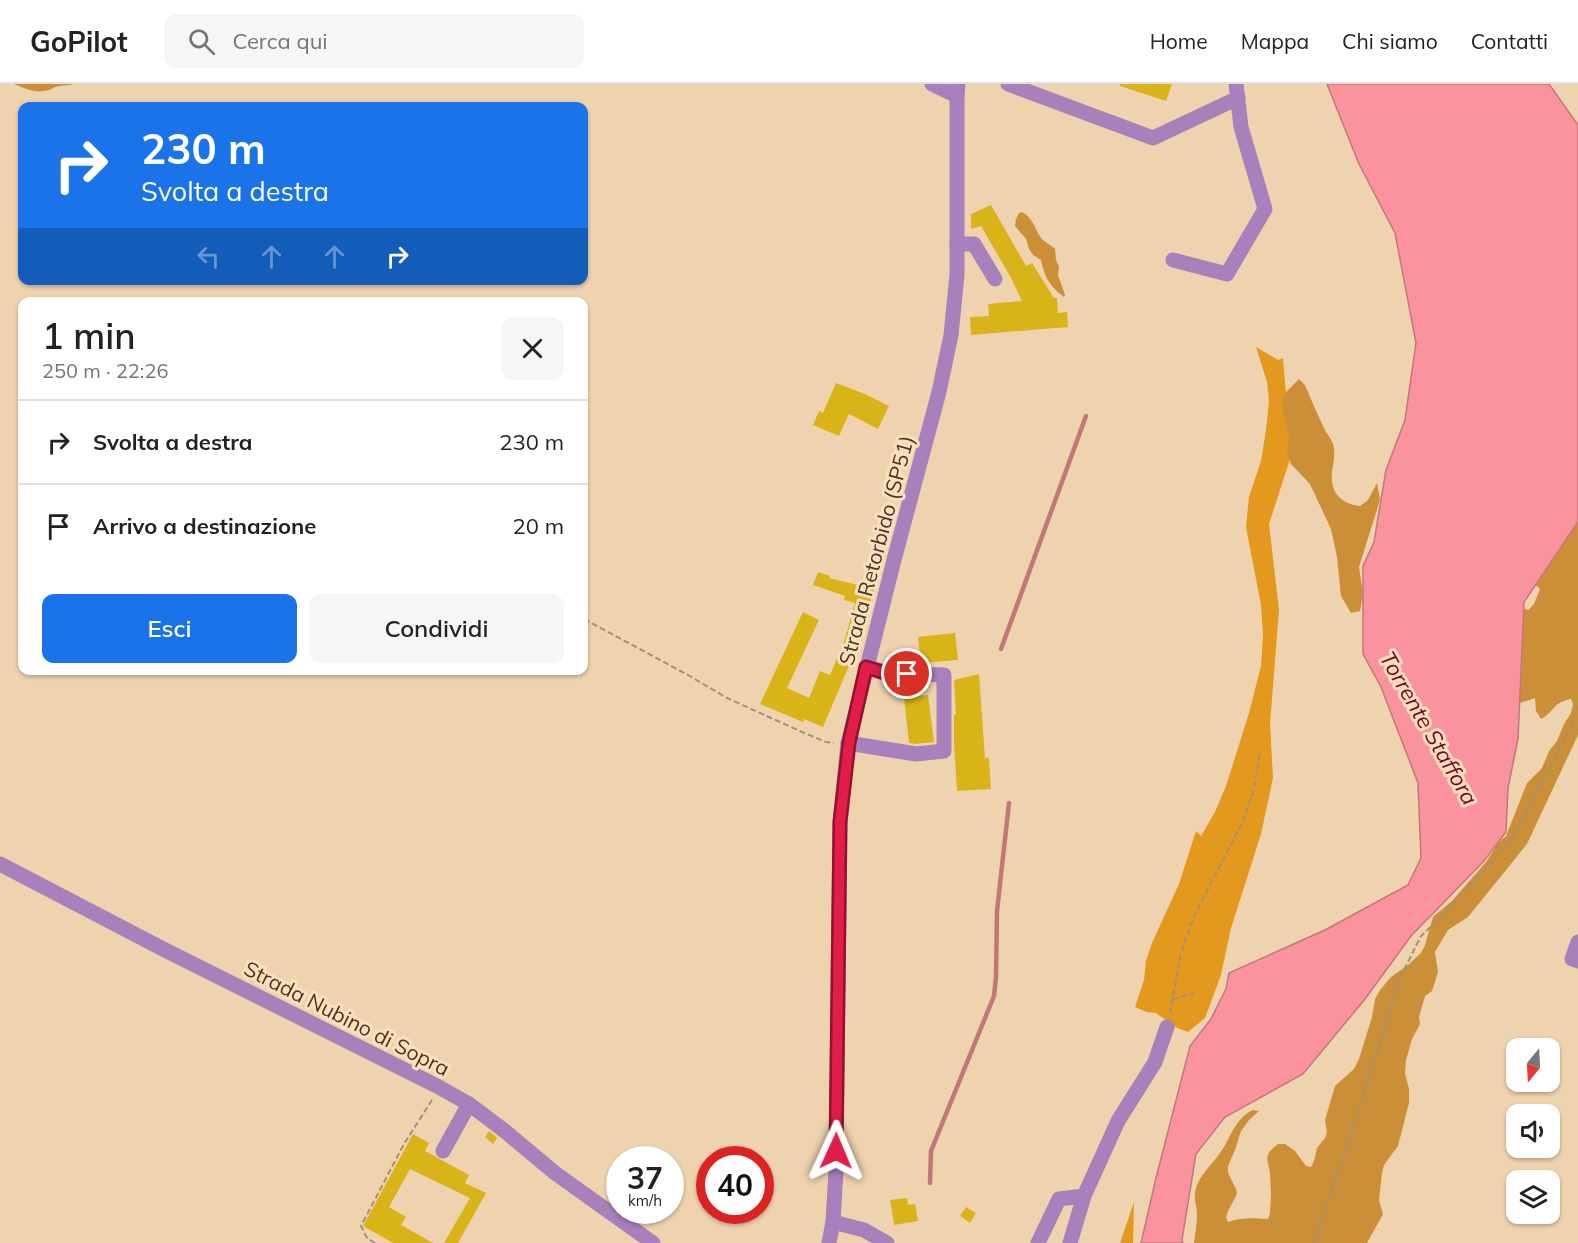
<!DOCTYPE html>
<html lang="it">
<meta charset="utf-8">
<style>
:root{--surface:#fff;--page:#f6f6f6;--text:#222;--muted:#767676;--line:#e0e0e0;--accent:#1a73e8}
body{margin:0;font-family:Mulish,sans-serif;background:var(--page);color:var(--text);height:100vh;display:flex;flex-direction:column;font-size:22px;white-space:nowrap}
*{box-sizing:border-box;margin:0}
p{font-size:20px;color:var(--muted)}
.icon{flex:none;width:33px;height:33px;fill:none;stroke:currentColor;stroke-width:2;stroke-linecap:round;stroke-linejoin:round}
.map{position:relative;flex:1;overflow:hidden}
.drawer{position:absolute;left:18px;top:213px;width:570px;height:378px;display:flex;flex-direction:column;background:var(--surface);border-radius:12px;box-shadow:0 2px 4px #0004}
.drawer>*{flex:none}
.guide{position:absolute;left:18px;top:18px;width:570px;height:183px;border-radius:12px;box-shadow:0 2px 4px #0004;background:#1a73e8;color:#fff;overflow:hidden}
.needle{width:39px;rotate:198deg}
.buttons{position:absolute;left:1506px;top:954px;display:grid;gap:12px}
.buttons a{display:grid;place-items:center;width:54px;height:54px;border-radius:12px;background:var(--surface);box-shadow:0 2px 4px #0004;font-size:30px}
.speed{position:absolute;left:606px;top:1062px;display:flex;gap:12px;font-size:30px;font-weight:700;text-align:center}
.speed>*{display:grid;place-content:center;width:78px;height:78px;border-radius:50%;background:var(--surface);box-shadow:0 2px 4px #0004;line-height:1}
.speed small{font-size:15px;font-weight:400}
.speed .limit{border:9px solid #d22;background:#fff;color:#111}
.pin{position:absolute;display:grid;place-items:center;width:51px;height:51px;color:#fff;margin:-26px;border:3px solid #fff;border-radius:50%;box-shadow:0 2px 6px #0007}
.me{position:absolute;width:66px;margin:-33px;rotate:1deg;stroke-linejoin:round;filter:drop-shadow(0 0 4px #0008)}
.turn{display:flex;align-items:center;gap:21px;height:126px;padding:0 24px;font-size:27px}
.turn .icon{width:78px;height:78px;stroke-width:2.5}
.turn b{display:block;font-size:42px;line-height:51px}
.lanes{display:flex;align-items:center;height:57px;padding:0 24px;background:#0003;justify-content:center;gap:30px;direction:ltr}
.lanes .off{opacity:.35}
.round{display:grid;place-items:center;flex:none;width:63px;height:63px;border-radius:12px;background:var(--page)}
.headline{display:flex;align-items:center;justify-content:space-between;height:102px;padding:0 24px}
h1{font-size:36px;font-weight:600;line-height:45px}
.action{display:flex;gap:12px;margin-top:auto;padding:12px 24px}
.action a{flex:1;height:69px;border-radius:12px;background:var(--accent);color:#fff;font-size:24px;font-weight:600;line-height:69px;text-align:center}
.action a+a{background:var(--page);color:var(--text)}
ul{padding:0;list-style:none}
li{display:flex;align-items:center;gap:18px;height:84px;padding:0 24px;border-top:2px solid var(--line)}
li div{flex:1}
li b{display:block;font-size:22px}
li em{font-style:normal}
header{display:flex;align-items:center;gap:36px;box-sizing:border-box;height:84px;padding:0 30px;background:var(--surface);border-bottom:2px solid var(--line)}
header strong{font-size:28px}
nav{display:flex;gap:33px;margin-inline-start:auto;font-size:21px}
.search{width:420px;height:54px;background:var(--page);display:flex;align-items:center;gap:15px;box-sizing:border-box;padding:0 21px;border-radius:12px;color:var(--muted);font-size:22px}
.map>svg:first-child{display:block}
</style>
<header>
<strong>GoPilot</strong>
<div class="search"><svg class="icon" aria-label="search" viewBox="0 0 24 24"><circle cx="10" cy="10" r="6"/><path d="M15 15l6 6"/></svg>Cerca qui</div>
<nav><a>Home</a><a>Mappa</a><a>Chi siamo</a><a>Contatti</a></nav>
</header>
<div class="map">
<svg width="1578" height="1159" viewBox="0 0 1578 1159">
<rect width="100%" height="100%" fill="#efd3ae"/>
<g fill="#e2991d">
<path d="M1256,263l22,13 5,-2 8,98 -22,68 10,86 -9,114 3,54 -12,56 -30,94 -10,47 -16,43 -17,14 -13,-5 -19,-14 -9,-1 -12,-5 9,-27 2,-19 6,-18 27,-59 17,-53 5,5 14,-24 11,-26 23,-73 12,-47 2,-31 -2,-30 -15,-78 3,-30 12,-36 5,-31 3,-29 -2,-19z"/>
<path d="M1134,1118l-1,41h-13z"/>
</g>
<g fill="#cb8f38">
<path d="M14,0h60c-5,2 -10,1 -15,2 -6,1 -9,5 -15,5 -9,2 -21,-3 -30,-7z"/>
<path d="M1022,128c13,7 13,20 21,28 3,3 8,5 12,9l1,11 3,7 -1,8 7,20 -1,2c-15,-12 -19,-19 -23,-37l-8,-5 -4,-6 -3,-10 -11,-13 1,-7 3,-6z"/>
<path d="M1578,148v503l-51,109 -59,73 -20,13 -13,22 3,20 -6,19 -7,5 -6,21 1,7 -8,15 -6,21 -1,13 4,16v14l-11,43 -14,19 -2,8 -3,27 4,14 -16,29h-173c1,-9 3,-19 3,-28 0,-8 -3,-15 -2,-23 3,-16 16,-26 25,-39 11,-15 14,-34 33,-43l6,1 -10,9 -8,11 -6,19 -7,16v7l8,16 1,5 -9,17 -2,6 2,5c13,-5 25,-4 40,-3l2,-6 1,-19 -1,-21 -3,-15 2,-6 9,-8h7l10,7 11,15 5,1 3,-6 3,-13 8,-10 2,-6 -2,-12 10,-34 19,-17 5,-10 13,-42 3,-18 5,-9 11,-13 17,-12 13,-12 4,-8 8,-28 19,-16 34,-39 12,-19 8,-7 21,-53 15,-15 7,-17 8,-10 7,-17 7,-11 2,-9 -2,-5c-20,4 -15,12 -30,20l-5,-8 -1,-13 -21,7 -1,-101 15,6 6,-6 6,-15 -7,-7z"/>
<path d="M1299,295l6,6c6,14 12,29 19,43 2,5 7,10 9,16 3,9 0,19 -1,28 -2,20 8,32 28,34l8,-6 9,-17 3,17 -21,67 4,27 -3,17 -9,2 -10,-17 -4,-39 -6,-28 -21,-45 -19,-20 -4,-9 2,-18 -8,-36 5,-9z"/>
</g>
<path fill="#fa939e" stroke="#c3777b" stroke-width="1.5" d="M1327,0h222l29,41v397l-54,80 -6,137 -10,49 -2,44 -22,29 -73,75 -46,63 -62,75 -78,43 -29,37 -14,86 1,3h-42l15,-65 34,-132 21,-27 15,-30 3,-16 96,-43 83,-45 13,-27 -3,-75 -37,-96 -18,-33v-88l11,-24 12,-72 19,-50 11,-77 -21,-110 -36,-69z"/>
<g fill="none" stroke-linecap="round" stroke-linejoin="round">
<g stroke="#c3777b" stroke-width="4.5">
<path d="M1001,565l85,-233"/>
<path d="M930,1099l1,-32 63,-155 2,-19 1,-66 12,-108"/>
</g>
</g>
<g fill="#d9b418">
<path d="M1120,0h52l-6,17 -46,-15z"/>
<path d="M991,121l35,61 6,-3 22,35h3l1,15 9,-1 1,15 -97,8 -1,-18 19,-1 -1,-12 34,-3 -12,-25 -29,-50 -10,3v-15z"/>
<path d="M836,299l29,11 24,12 -11,23 -29,-15 -10,22 -26,-11 6,-14 4,2z"/>
<path d="M818,488l12,4 -1,2 45,11 -17,58 -34,80 -19,-8 -1,3 -43,-18 43,-92 16,8 -32,68 22,10 11,-27 10,4 14,-33 11,-39 -11,-3 1,-4 -32,-11z"/>
<path d="M955,549l3,27 -37,3 -3,-26z"/>
<path d="M979,590l6,84h4l2,31 -34,2 -3,-48v-28l2,-1 -2,-34z"/>
<path d="M928,611l6,47 -18,2 -7,-1 -5,-46z"/>
<path d="M489,1047l8,7 -4,6 -8,-7z"/>
<path d="M413,1050l16,9 -4,8 44,24 -4,8 21,10 -28,50h-14l26,-45 -60,-29 -21,38 17,10 -5,8 32,18h-40l-30,-17z"/>
<path d="M907,1114l1,7 7,-1 3,17 -24,4 -4,-25z"/>
<path d="M966,1123l10,6 -6,10 -10,-7z"/>
</g>
<g fill="none" stroke-linecap="round" stroke-linejoin="round">
<g stroke="#a59075" stroke-width="2" stroke-dasharray="6 3" stroke-linecap="butt">
<path d="M584,535l104,56 39,23 75,34 24,10 8,1"/>
<path d="M1173,915l21,-6"/>
<path d="M1170,929l11,-61 14,-38 49,-95 10,-30 6,-37"/>
<path d="M375,1159l-8,-5 -6,-12 43,-82 28,-44"/>
<path d="M1314,1159l31,-90 54,-173 22,-44 16,-15 75,-82 58,-110 8,-24"/>
</g>
<g stroke="#a780bc" stroke-width="15">
<path d="M932,0l25,12"/>
<path d="M1008,0l145,54 85,-40"/>
<path d="M957,160h17l21,35"/>
<path d="M1173,176l54,14 38,-65 -24,-82 -5,-43"/>
<path d="M848,659l68,11 28,-3v-76l-56,-2 -22,-6"/>
<path d="M0,780l165,86 272,136 32,18 37,28 49,41 98,70"/>
<path d="M1578,858l-6,17 6,2"/>
<path d="M443,1067l26,-47"/>
<path d="M833,1138l31,8 23,13"/>
<path d="M829,1159l4,-21 3,-51 4,-349 8,-79 46,-183 45,-168 12,-57 6,-60v-179l1,-12"/>
<path d="M1038,1159l21,-44 25,-3"/>
<path d="M1070,1159l14,-47 34,-75 37,-59 12,-35"/>
</g>
</g>
<g fill="none" stroke-linecap="round" stroke-linejoin="round">
<g stroke="#92132f" stroke-width="15">
<path id="route" d="M836,1067l4,-329 9,-79 17,-76 22,7h19"/>
</g>
<use href="#route" stroke="#e11d48" stroke-width="10"/>
</g>
<g text-anchor="middle" dominant-baseline="central" stroke-width="6" stroke-linejoin="round" paint-order="stroke">
<g font-size="21" fill="#433729" stroke="#fde0bb">
<text transform="translate(876 466) rotate(-75)">Strada Retorbido (SP51)</text>
<text transform="translate(347 934) rotate(27)">Strada Nubino di Sopra</text>
</g>
<g font-size="22" font-style="italic" fill="#7a0027" stroke="#fde0bb">
<text transform="translate(1429 644) rotate(60)">Torrente Staffora</text>
</g>
</g>
</svg>
<div class="buttons">
<a><svg class="needle" viewBox="-14 -14 28 28"><path d="M0-13l5 13h-10z" fill="#e53935"/><path d="M0 13l5-13h-10z" fill="#767676"/></svg></a>
<a><svg class="icon" aria-label="sound" viewBox="0 0 24 24"><path d="M4 9h4l5-4v14l-5-4H4zM17 9q2 3 0 6"/></svg></a>
<a><svg class="icon" aria-label="layers" viewBox="0 0 24 24"><path d="M12 4l9 5-9 5-9-5zM3 14l9 5 9-5"/></svg></a>
</div>
<div class="speed"><div>37<small>km/h</small></div><div class="limit">40</div></div>
<div class="pin" style="left:907px;top:590px;background:#d93025"><svg class="icon" aria-label="arrive" viewBox="0 0 24 24"><path d="M6 21V4h12l-3 4 3 4H6"/></svg></div>
<svg class="me" style="left:836px;top:1067px" viewBox="-20 -20 40 40"><path d="M0-17L14 15 0 8-14 15z" fill="#e11d48" stroke="#fff" stroke-width="4"/></svg>
<div class="guide">
<div class="turn"><svg class="icon" aria-label="right" viewBox="0 0 24 24"><path d="M7 20v-9h11M14 6l5 5-5 5"/></svg><div><b>230 m</b>Svolta a destra</div></div>
<div class="lanes"><svg class="icon off" aria-label="left" viewBox="0 0 24 24"><path d="M17 20v-9H6M10 6l-5 5 5 5"/></svg><svg class="icon off" aria-label="ahead" viewBox="0 0 24 24"><path d="M12 20V5M6 11l6-6 6 6"/></svg><svg class="icon off" aria-label="ahead" viewBox="0 0 24 24"><path d="M12 20V5M6 11l6-6 6 6"/></svg><svg class="icon" aria-label="right" viewBox="0 0 24 24"><path d="M7 20v-9h11M14 6l5 5-5 5"/></svg></div>
</div>
<section class="drawer">
<div class="headline"><div><h1>1 min</h1><p>250 m · 22:26</p></div><a class="round"><svg class="icon" aria-label="close" viewBox="0 0 24 24"><path d="M6 6l12 12M18 6L6 18"/></svg></a></div>
<ul>
<li><svg class="icon" aria-label="right" viewBox="0 0 24 24"><path d="M7 20v-9h11M14 6l5 5-5 5"/></svg><div><b>Svolta a destra</b></div><em>230 m</em></li>
<li><svg class="icon" aria-label="arrive" viewBox="0 0 24 24"><path d="M6 21V4h12l-3 4 3 4H6"/></svg><div><b>Arrivo a destinazione</b></div><em>20 m</em></li>
</ul>
<div class="action"><a>Esci</a><a>Condividi</a></div>
</section>
</div>
